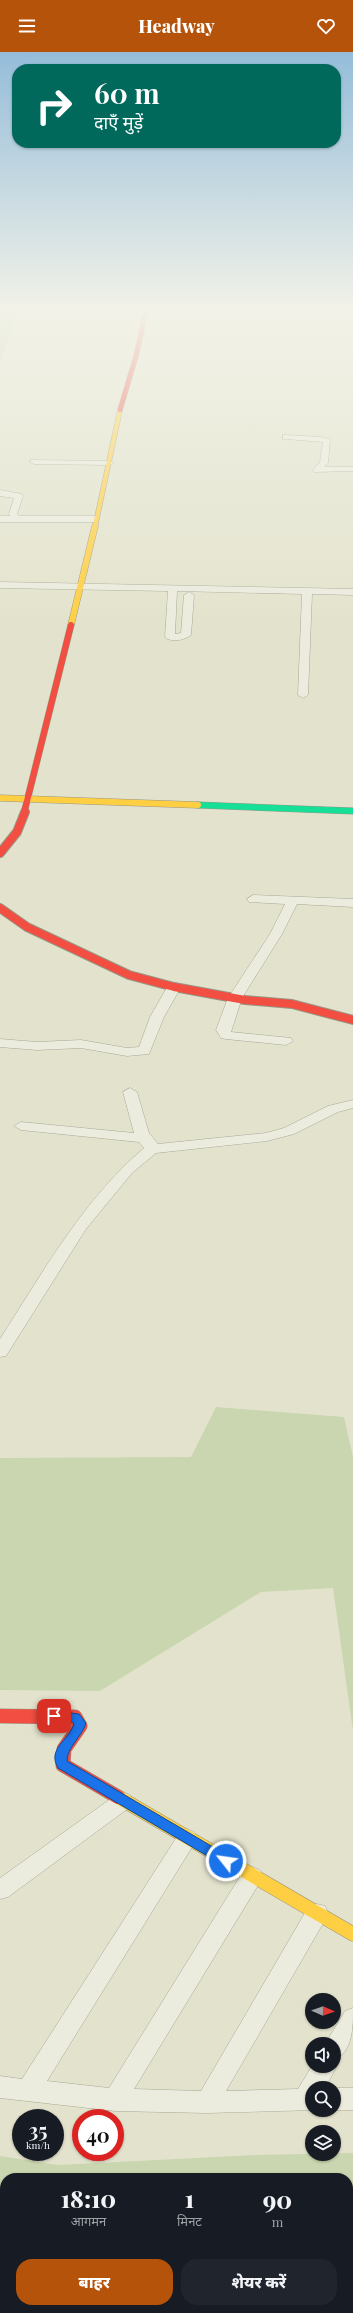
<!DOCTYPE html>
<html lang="hi">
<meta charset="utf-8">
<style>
:root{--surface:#171b24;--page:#20242c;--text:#f1f3f6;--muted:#9ea1a6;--accent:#b45309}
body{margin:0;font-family:"Playfair Display","Noto Sans Devanagari",serif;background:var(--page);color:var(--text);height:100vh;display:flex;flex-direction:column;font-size:15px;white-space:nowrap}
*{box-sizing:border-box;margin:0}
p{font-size:13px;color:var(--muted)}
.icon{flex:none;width:22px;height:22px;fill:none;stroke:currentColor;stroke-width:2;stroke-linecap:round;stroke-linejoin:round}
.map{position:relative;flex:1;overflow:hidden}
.sheet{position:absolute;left:0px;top:2121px;width:353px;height:140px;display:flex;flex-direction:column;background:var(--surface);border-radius:16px 16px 0 0;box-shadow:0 1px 3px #0004}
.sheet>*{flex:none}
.banner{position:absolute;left:12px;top:12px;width:329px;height:84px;border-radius:16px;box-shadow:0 1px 3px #0004;background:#00695c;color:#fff;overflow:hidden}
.needle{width:26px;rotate:92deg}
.fabs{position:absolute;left:305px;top:1941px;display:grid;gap:8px}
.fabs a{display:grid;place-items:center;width:36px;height:36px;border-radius:50%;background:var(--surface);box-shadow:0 1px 3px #0004;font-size:20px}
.speed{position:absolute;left:12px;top:2057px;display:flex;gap:8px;font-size:20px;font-weight:700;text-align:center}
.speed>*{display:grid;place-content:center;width:52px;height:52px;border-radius:50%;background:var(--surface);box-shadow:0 1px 3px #0004;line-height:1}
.speed small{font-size:10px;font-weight:400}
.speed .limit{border:6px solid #d22;background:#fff;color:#111}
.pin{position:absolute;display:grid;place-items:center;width:34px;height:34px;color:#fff;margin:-17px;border-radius:8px;box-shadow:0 2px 6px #0006}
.me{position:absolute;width:44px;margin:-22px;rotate:300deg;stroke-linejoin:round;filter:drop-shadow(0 0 3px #0008)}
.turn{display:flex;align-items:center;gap:14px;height:84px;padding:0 16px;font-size:18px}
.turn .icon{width:52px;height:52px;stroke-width:2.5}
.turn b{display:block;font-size:28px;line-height:34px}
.eta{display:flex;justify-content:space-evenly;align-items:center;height:68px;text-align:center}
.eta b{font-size:24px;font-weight:800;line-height:28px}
.primary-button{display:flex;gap:8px;margin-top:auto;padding:8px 16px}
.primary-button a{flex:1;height:46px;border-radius:16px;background:var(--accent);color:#fff;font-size:16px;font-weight:800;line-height:46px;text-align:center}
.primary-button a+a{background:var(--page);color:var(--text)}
header{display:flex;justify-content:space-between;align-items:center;height:52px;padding:0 16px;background:var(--accent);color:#fff;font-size:18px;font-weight:800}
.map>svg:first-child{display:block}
</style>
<header><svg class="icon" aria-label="menu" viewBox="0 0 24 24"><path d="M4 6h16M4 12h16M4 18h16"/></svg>Headway<svg class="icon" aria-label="heart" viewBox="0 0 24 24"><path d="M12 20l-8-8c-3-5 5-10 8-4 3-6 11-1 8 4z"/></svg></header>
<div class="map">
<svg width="353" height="2261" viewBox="0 0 353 2261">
<rect width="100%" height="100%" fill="#e3e3cd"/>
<g fill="#c9d6af" fill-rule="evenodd">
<path d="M0,255h21l-21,55z"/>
<path d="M216,1355l128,10 9,40v274l-20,-143 -72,4 -161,99 -100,-1v-232l191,-1z"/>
<path d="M353,2101v160h-353v-157l58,9 197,-10zM5,2126h343v130h-343z"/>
</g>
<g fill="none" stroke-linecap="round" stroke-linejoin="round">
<g stroke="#a8a896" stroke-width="1">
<g id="street">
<path d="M283,383l38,2 9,2 -2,24 -4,4h29v4l-39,1 -1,-2 7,-8 3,-20 -37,-3h-3z"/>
<path d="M31,408l79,1 4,2 -4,2 -76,-1 -4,-2z"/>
<path d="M0,438l22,4 1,2 -6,18 2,2h77l4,3 -4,3h-96v-6h10l-1,-2 5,-16 -14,-2z"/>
<path d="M0,530l353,7v6l-41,-1 -4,101 -5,3 -5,-3 4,-101 -125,-3 -2,43 6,-1 3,-38 5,-3 5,3 -3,40c-6,5 -20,8 -26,2l3,-46 -168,-3z"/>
<path d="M253,843l100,4v8l-56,-3 -15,30 -40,64 -11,34 60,6 2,3 -7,4 -60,-6 -5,-1 -5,-8 12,-32 42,-64 15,-30 -36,-2 -2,-3z"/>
<path d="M174,931l7,4 -17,30 -15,37 -22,2 -46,-8 -44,2 -37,-3v-8l37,3 44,-2 46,8 12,-1 11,-30 19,-33z"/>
<path d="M130,1036l7,4 12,41 9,11 108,-11 18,-5 44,-22 25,-6v8l-15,4 -44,22 -27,7 -111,12 -24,20 -46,56 -80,127 -6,1v-18c43,-67 83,-139 144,-191l-5,-6 -118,-12 -7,-4 7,-4 113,11 -11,-41z"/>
<path d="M123,1740l7,3 3,6 -3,6 -122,90 -8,2v-21l116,-83z"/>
<path d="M187,1777l7,3 4,6 -4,6 -147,237 62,7 135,-218 8,-3 8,3 3,6 -3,6 -126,207 67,2 108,-185 8,-2 8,2 3,7 -3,7 -99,171 72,-2 14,-23h22v-22h-9l20,-33 8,-3c0,19 0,44 -19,52l3,6 -12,22h-13v22h3l-108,3 -92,-2 -115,-13v-22l22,3 158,-247z"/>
<rect x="334" y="2036" width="19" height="22"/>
</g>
</g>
<g stroke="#989786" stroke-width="7">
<path id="fast" d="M198,753l155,6"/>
</g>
<g stroke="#989786" stroke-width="5.5">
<path id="slow-far2" d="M95,475l25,-117"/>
</g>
<g stroke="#989786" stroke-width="7">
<g id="slow-far1">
<path d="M71,573l24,-99"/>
<path d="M0,746l198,7"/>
</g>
</g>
<g stroke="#989786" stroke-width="15">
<path id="slow" d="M118,1745l235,137"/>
</g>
<g stroke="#989786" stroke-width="5.5">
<path id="jam-far3" d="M120,358l16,-54 11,-49"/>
</g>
<g stroke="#989786" stroke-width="7">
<path id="jam-far2" d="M24,761l47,-188"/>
</g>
<g stroke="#989786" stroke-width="10">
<g id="jam-far1">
<path d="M0,801l17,-21 8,-20"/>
<path d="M0,856l27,19 102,48 45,12 71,13 47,4 61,16"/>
</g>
</g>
<g stroke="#989786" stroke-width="15">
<path id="jam" d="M0,1664l75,1 5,9 -16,23 -1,16 55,32"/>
</g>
<use href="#street" fill="#ebecde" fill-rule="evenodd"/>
<use href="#fast" stroke="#16e098" stroke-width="6"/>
<use href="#slow-far2" stroke="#ffcf43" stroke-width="4.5"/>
<use href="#slow-far1" stroke="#ffcf43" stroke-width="6"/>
<use href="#slow" stroke="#ffcf43" stroke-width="14"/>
<use href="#jam-far3" stroke="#f24e42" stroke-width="4.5"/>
<use href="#jam-far2" stroke="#f24e42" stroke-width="6"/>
<use href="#jam-far1" stroke="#f24e42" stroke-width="8"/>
<use href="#jam" stroke="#f24e42" stroke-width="14"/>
</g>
<linearGradient id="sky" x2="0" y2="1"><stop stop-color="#95bdda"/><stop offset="0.45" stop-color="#f2f2e8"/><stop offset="1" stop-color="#f2f2e8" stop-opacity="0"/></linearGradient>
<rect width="353" height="572" fill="url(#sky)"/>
<path fill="#1a73e8" stroke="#114b97" d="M54,1659l25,3 7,9c-4,14 -19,24 -19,38l163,96 2,4 -2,3h-9l-163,-96c-11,-19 10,-27 16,-44l-2,-2 -22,-3 -2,-3z"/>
</svg>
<div class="fabs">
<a><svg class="needle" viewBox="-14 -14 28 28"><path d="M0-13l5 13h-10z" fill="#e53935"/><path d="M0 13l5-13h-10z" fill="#9ea1a6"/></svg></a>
<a><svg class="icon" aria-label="sound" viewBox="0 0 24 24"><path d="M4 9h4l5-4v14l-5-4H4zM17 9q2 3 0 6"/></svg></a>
<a><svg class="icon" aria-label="search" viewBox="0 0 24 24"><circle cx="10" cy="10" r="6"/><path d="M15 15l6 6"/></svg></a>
<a><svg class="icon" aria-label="layers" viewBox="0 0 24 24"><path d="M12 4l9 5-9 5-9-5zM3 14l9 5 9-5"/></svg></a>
</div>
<div class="speed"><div>35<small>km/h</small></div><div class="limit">40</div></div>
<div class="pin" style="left:54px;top:1664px;background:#d93025"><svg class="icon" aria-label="arrive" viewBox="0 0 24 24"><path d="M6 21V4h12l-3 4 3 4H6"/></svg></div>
<svg class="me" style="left:226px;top:1809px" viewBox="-20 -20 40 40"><circle r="17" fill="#1a73e8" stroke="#fff" stroke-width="3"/><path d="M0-11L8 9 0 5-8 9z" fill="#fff"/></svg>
<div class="banner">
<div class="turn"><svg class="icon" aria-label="right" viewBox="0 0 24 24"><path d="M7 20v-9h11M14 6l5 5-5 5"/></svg><div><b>60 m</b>दाएँ मुड़ें</div></div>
</div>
<section class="sheet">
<div class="eta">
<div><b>18:10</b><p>आगमन</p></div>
<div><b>1</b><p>मिनट</p></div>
<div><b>90</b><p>m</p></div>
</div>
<div class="primary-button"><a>बाहर</a><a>शेयर करें</a></div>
</section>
</div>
